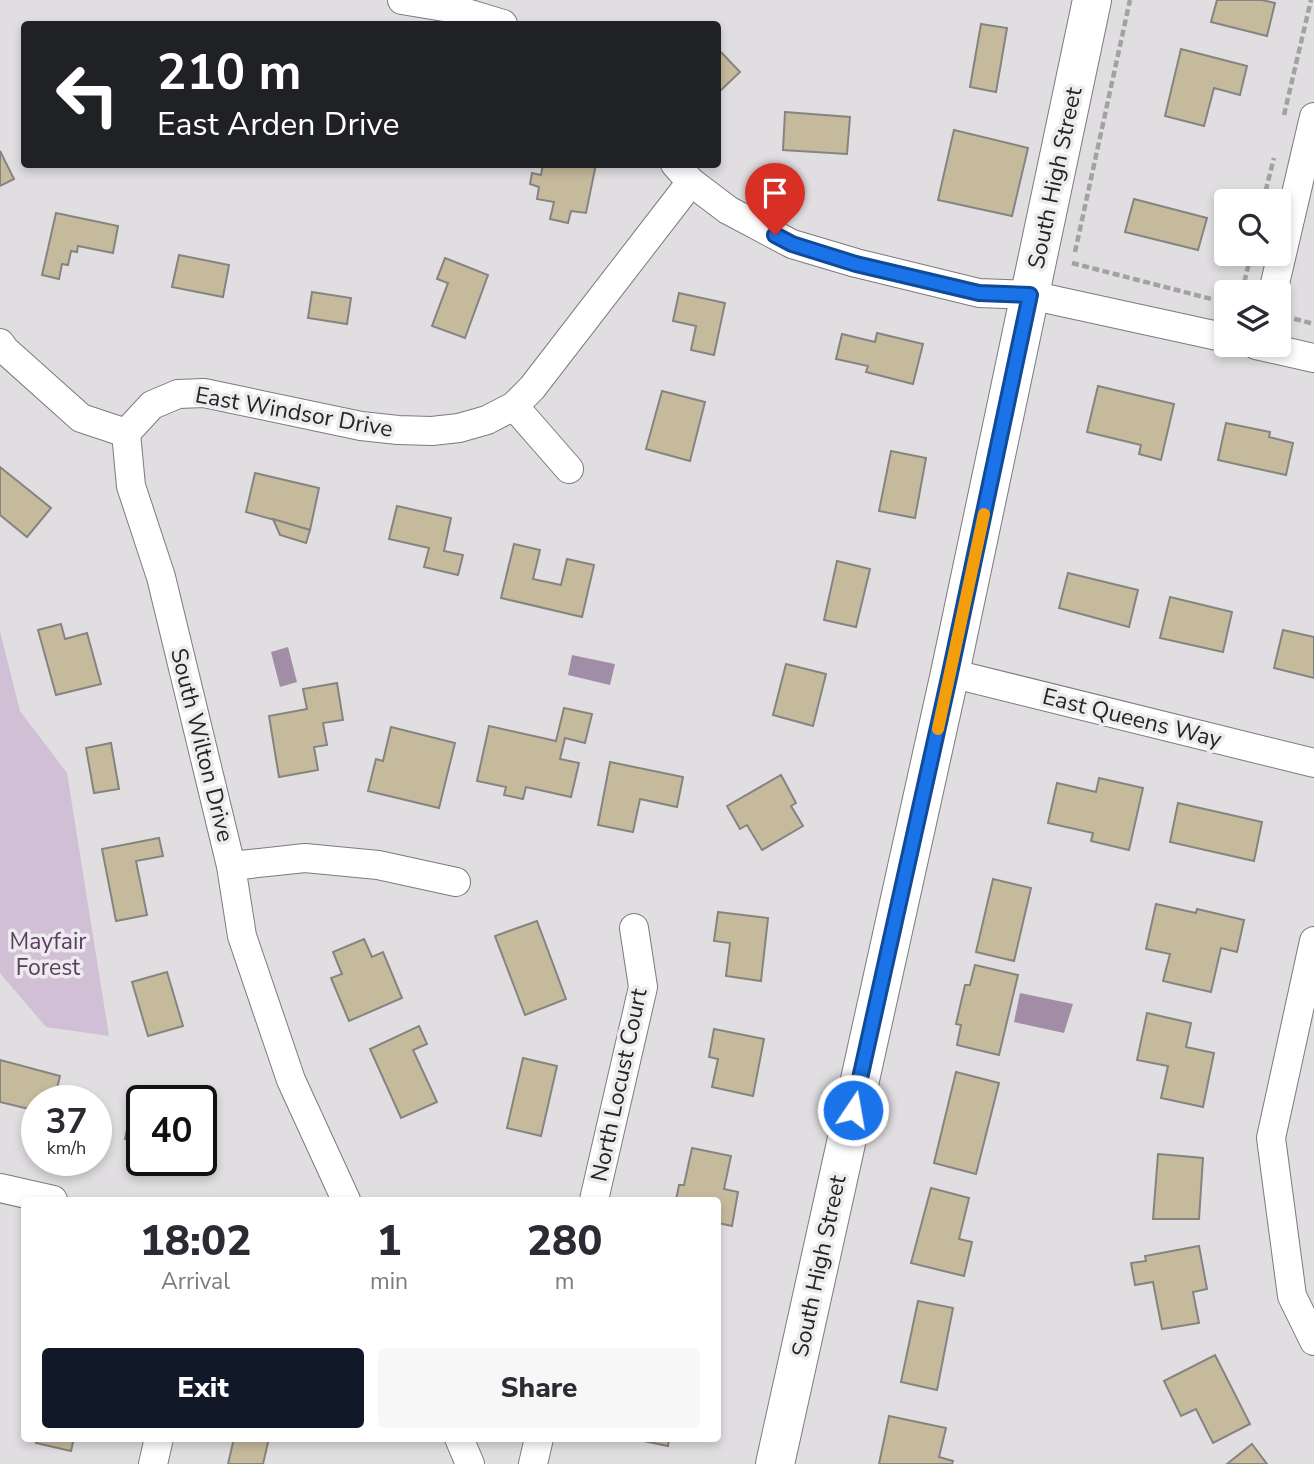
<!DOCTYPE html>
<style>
:root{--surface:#fff;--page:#f7f7f7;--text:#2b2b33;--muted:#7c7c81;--accent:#111827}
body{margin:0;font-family:"Nunito Sans",sans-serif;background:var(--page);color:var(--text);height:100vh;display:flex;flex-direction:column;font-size:26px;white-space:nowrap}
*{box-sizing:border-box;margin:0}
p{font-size:23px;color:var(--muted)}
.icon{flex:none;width:38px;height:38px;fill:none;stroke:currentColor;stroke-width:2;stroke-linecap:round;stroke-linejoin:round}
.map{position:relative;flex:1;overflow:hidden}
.side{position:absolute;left:21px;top:1197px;width:700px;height:245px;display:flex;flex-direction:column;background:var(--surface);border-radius:7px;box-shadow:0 4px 10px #0003}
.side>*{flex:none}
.top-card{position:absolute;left:21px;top:21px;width:700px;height:147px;border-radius:7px;box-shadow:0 4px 10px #0003;background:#202124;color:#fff;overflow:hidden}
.tools{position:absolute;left:1214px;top:189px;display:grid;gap:14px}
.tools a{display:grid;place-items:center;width:77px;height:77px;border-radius:7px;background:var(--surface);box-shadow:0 4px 10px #0003;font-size:35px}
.speed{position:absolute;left:21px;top:1085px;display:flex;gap:14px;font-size:35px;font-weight:700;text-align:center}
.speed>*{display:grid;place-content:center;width:91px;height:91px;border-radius:50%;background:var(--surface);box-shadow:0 4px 10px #0003;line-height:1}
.speed small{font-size:18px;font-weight:400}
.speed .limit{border:4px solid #111;border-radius:10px;background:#fff;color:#111}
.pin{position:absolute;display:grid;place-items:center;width:60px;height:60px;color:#fff;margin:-72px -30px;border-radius:50% 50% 50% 0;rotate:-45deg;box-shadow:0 0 7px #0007}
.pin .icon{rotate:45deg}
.me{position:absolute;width:77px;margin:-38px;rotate:12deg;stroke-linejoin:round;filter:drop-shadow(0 0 5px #0008)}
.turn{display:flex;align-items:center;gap:24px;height:147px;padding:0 21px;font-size:32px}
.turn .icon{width:91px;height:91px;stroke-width:2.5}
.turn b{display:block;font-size:49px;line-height:60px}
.eta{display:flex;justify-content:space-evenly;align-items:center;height:119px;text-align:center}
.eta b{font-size:42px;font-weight:800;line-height:49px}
.cta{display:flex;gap:14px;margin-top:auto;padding:14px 21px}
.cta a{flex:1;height:80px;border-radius:7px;background:var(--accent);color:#fff;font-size:28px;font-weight:800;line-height:80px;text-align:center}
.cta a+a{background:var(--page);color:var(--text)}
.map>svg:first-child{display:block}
</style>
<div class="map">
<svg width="1314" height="1464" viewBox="0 0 1314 1464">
<rect width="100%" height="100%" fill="#e0dee0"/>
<path fill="#d0bfd5" d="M0,631l20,80 47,62 42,263 -63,-9 -46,-54z"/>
<g fill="#a18da6">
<path d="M288,647l9,35 -17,5 -9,-35z"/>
<path d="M572,655l43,9 -5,21 -42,-10z"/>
<path d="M1020,993l53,11 -9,29 -50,-11z"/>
</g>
<g fill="#c6ba9d" stroke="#858481" stroke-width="2">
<path d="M1217,0h45l13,3 -8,33 -56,-14z"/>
<path d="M981,24l26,4 -11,64 -26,-5z"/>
<path d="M718,49l22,23 -22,21z"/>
<path d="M1181,49l66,17 -7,29 -26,-7 -10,38 -39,-10z"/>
<path d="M785,112l65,5 -3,37 -64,-4z"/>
<path d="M954,130l74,18 -16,68 -74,-16z"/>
<path d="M0,151l14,28 -14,7z"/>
<path d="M543,164h53l-10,49 -15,-2 -3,12 -18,-4 4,-17 -17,-3 2,-12 -9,-3 2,-11 9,2z"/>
<path d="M1134,199l73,19 -9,32 -73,-18z"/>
<path d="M56,213l62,13 -5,27 -35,-7 -1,6 -6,-1 -3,14 -6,-1 -3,15 -17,-4z"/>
<path d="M179,255l50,10 -6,32 -51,-10z"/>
<path d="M445,258l43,17 -23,63 -33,-12 16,-43 -11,-4z"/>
<path d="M312,292l39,6 -4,26 -39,-6z"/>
<path d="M679,293l46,10 -11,52 -23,-5 5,-24 -23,-5z"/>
<path d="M877,333l46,11 -10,40 -47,-12 2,-6 -32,-7 6,-25 33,8z"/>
<path d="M1098,386l76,18 -13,56 -22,-6 2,-9 -54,-13z"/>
<path d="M662,391l43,11 -15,59 -44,-12z"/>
<path d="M1226,423l44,9 -1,5 24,6 -7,32 -68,-15z"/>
<path d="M891,451l35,7 -11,60 -36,-7z"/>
<path d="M0,467l51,41 -24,29 -27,-22z"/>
<path d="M255,473l64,15 -9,42 -64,-18z"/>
<path d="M397,506l54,12 -7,33 19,4 -5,20 -34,-8 5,-19 -40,-9z"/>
<path d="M273,519l37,11 -4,13 -26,-8z"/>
<path d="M514,544l26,6 -7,29 28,6 6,-26 27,6 -12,52 -81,-19z"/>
<path d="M837,561l33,8 -14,58 -32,-7z"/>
<path d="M1068,573l70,17 -9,37 -70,-19z"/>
<path d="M1170,597l62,15 -9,40 -63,-14z"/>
<path d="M61,624l4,15 22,-6 14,51 -45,11 -18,-65z"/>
<path d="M1283,630l31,7v41l-40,-10z"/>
<path d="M786,664l40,10 -13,52 -40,-11z"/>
<path d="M337,683l6,37 -20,3 4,22 -13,2 4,23 -39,7 -10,-61 38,-7 -4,-20z"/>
<path d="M564,708l28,6 -7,29 -20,-5 -5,21 19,4 -8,34 -45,-10 -3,12 -19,-4 2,-8 -29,-6 12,-55 67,15z"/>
<path d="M391,727l64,16 -16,65 -71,-17 8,-32 7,2z"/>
<path d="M111,743l8,46 -25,4 -8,-45z"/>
<path d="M610,762l73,15 -6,30 -37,-8 -7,33 -35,-7z"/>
<path d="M781,775l15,28 -5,3 12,20 -41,24 -15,-25 -7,4 -13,-23z"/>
<path d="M1099,778l44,10 -14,62 -38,-9 2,-8 -45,-10 9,-40 39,9z"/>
<path d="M1178,803l84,19 -8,39 -84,-19z"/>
<path d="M159,838l4,18 -27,5 11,54 -31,6 -14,-72z"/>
<path d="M993,879l38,9 -17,73 -38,-9z"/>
<path d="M1156,904l40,9 1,-4 47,11 -7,32 -16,-4 -10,44 -48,-11 7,-27 -24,-5z"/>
<path d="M718,912l50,6 -7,63 -35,-5 4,-33 -16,-2z"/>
<path d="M537,921l29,78 -41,16 -30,-79z"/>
<path d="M364,939l8,18 11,-5 19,46 -53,23 -18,-43 11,-4 -9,-22z"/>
<path d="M975,965l43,10 -19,80 -42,-10 4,-20 -5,-1 9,-39h5z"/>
<path d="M167,972l16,54 -35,10 -16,-54z"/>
<path d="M1147,1013l44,10 -5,24 28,6 -11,54 -42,-9 7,-32 -31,-6z"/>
<path d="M419,1026l8,18 -14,6 24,52 -36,16 -31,-69z"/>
<path d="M714,1029l50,10 -11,57 -41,-9 6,-28 -9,-2z"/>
<path d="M523,1058l34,8 -16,70 -34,-8z"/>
<path d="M0,1060l60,16 -6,25h-17v10l-37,-9z"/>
<path d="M956,1072l43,11 -23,91 -42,-11z"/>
<path d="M132,1106l10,2v35l-17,-4z"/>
<path d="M692,1148l39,8 -7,33 14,3 -6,34 -14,-3v-23h-42l3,-15h5z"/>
<path d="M1158,1154l45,4 -4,61h-46z"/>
<path d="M931,1188l38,10 -10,41 13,3 -8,34 -53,-13z"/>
<path d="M1199,1246l8,43 -14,3 6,31 -37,6 -9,-47 -18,3 -4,-22 15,-2 -1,-5z"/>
<path d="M918,1301l35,7 -16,82 -36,-8z"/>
<path d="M1215,1355l35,69 -37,19 -17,-34 -15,7 -17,-35z"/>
<path d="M889,1416l57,12 -7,29 14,4 -1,3h-73z"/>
<path d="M37,1438h37l-3,13 -35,-8z"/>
<path d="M234,1438h35l-6,26h-35z"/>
<path d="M629,1438h40l-1,8z"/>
<path d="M1252,1444l15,20h-40z"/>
</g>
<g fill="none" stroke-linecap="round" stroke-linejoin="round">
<g stroke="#7c7a7d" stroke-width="30">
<g id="street">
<path d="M402,0l48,8 53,16"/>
<path d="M675,164l16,18 37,28 64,34 64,19 123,30 51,2 197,43"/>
<path d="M1273,292l41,-175"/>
<path d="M0,343l5,7 76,68 45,15 5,53 30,91 70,289 11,70 49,144 55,120"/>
<path d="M1256,345l58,13"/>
<path d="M514,406l55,63"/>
<path d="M126,433l26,-28 26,-11 26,-1 157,33 37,4 34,1 27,-3 28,-8 27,-14 18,-18 159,-206"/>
<path d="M950,673l364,90"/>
<path d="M231,866l74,-8 73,7 78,17"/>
<path d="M1314,941l-43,197 21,158 22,45"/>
<path d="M0,1188l53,12"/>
<path d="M594,1200l49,-213 -9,-59"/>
<path d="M459,1438l11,26"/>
<path d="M153,1464l6,-26"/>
<path d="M533,1464l6,-26"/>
</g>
</g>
<g stroke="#7c7a7d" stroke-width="40">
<path id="secondary" d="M775,1464l175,-791 142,-673"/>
</g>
<g stroke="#a3a2a3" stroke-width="4.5" stroke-dasharray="7 3.5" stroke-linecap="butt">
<path d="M1284,115l27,-115"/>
<path d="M1263,201l11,-43"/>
<path d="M1075,252l55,-252"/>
<path d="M1072,263l155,40"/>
<path d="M1242,292l9,-38"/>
<path d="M1284,316l30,8"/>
</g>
<use href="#street" stroke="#fff" stroke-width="28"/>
<use href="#secondary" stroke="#fff" stroke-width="38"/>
</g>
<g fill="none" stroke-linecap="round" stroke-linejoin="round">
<g stroke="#114b97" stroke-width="18">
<path id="route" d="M775,235l17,9 64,20 123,29 51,2 -80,378 -97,437"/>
</g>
<use href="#route" stroke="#1a73e8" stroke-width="12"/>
<path stroke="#f59e0b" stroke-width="12" d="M938,729l46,-215"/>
</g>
<g text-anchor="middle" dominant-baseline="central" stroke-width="7" stroke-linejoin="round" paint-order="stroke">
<g font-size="23" fill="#252425" stroke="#edebee">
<text transform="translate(1055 178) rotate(-78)">South High Street</text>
<text transform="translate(294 412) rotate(10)">East Windsor Drive</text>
<text transform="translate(1132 718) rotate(14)">East Queens Way</text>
<text transform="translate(202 745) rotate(76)">South Wilton Drive</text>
<text transform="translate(619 1085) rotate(-78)">North Locust Court</text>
<text transform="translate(819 1266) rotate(-78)">South High Street</text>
</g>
<g font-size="23" fill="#5b3d62" stroke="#edebee">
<text x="48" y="941">Mayfair<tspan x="48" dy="26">Forest</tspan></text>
</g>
</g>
</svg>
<div class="tools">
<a><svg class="icon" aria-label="search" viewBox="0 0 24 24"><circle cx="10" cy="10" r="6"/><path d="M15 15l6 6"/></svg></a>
<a><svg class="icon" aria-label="layers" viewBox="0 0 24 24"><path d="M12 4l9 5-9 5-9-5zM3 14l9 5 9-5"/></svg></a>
</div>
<div class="speed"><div>37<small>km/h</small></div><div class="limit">40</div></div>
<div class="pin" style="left:775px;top:235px;background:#d93025"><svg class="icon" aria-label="arrive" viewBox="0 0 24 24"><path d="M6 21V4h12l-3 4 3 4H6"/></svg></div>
<svg class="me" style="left:853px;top:1110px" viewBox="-20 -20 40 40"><circle r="17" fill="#1a73e8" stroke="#fff" stroke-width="3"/><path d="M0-11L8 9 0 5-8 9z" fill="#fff"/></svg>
<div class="top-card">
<div class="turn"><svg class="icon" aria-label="left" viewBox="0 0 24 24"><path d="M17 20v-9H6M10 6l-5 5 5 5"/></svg><div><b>210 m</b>East Arden Drive</div></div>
</div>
<section class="side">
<div class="eta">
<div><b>18:02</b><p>Arrival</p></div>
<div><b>1</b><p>min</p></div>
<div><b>280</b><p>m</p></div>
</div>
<div class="cta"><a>Exit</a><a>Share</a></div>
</section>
</div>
